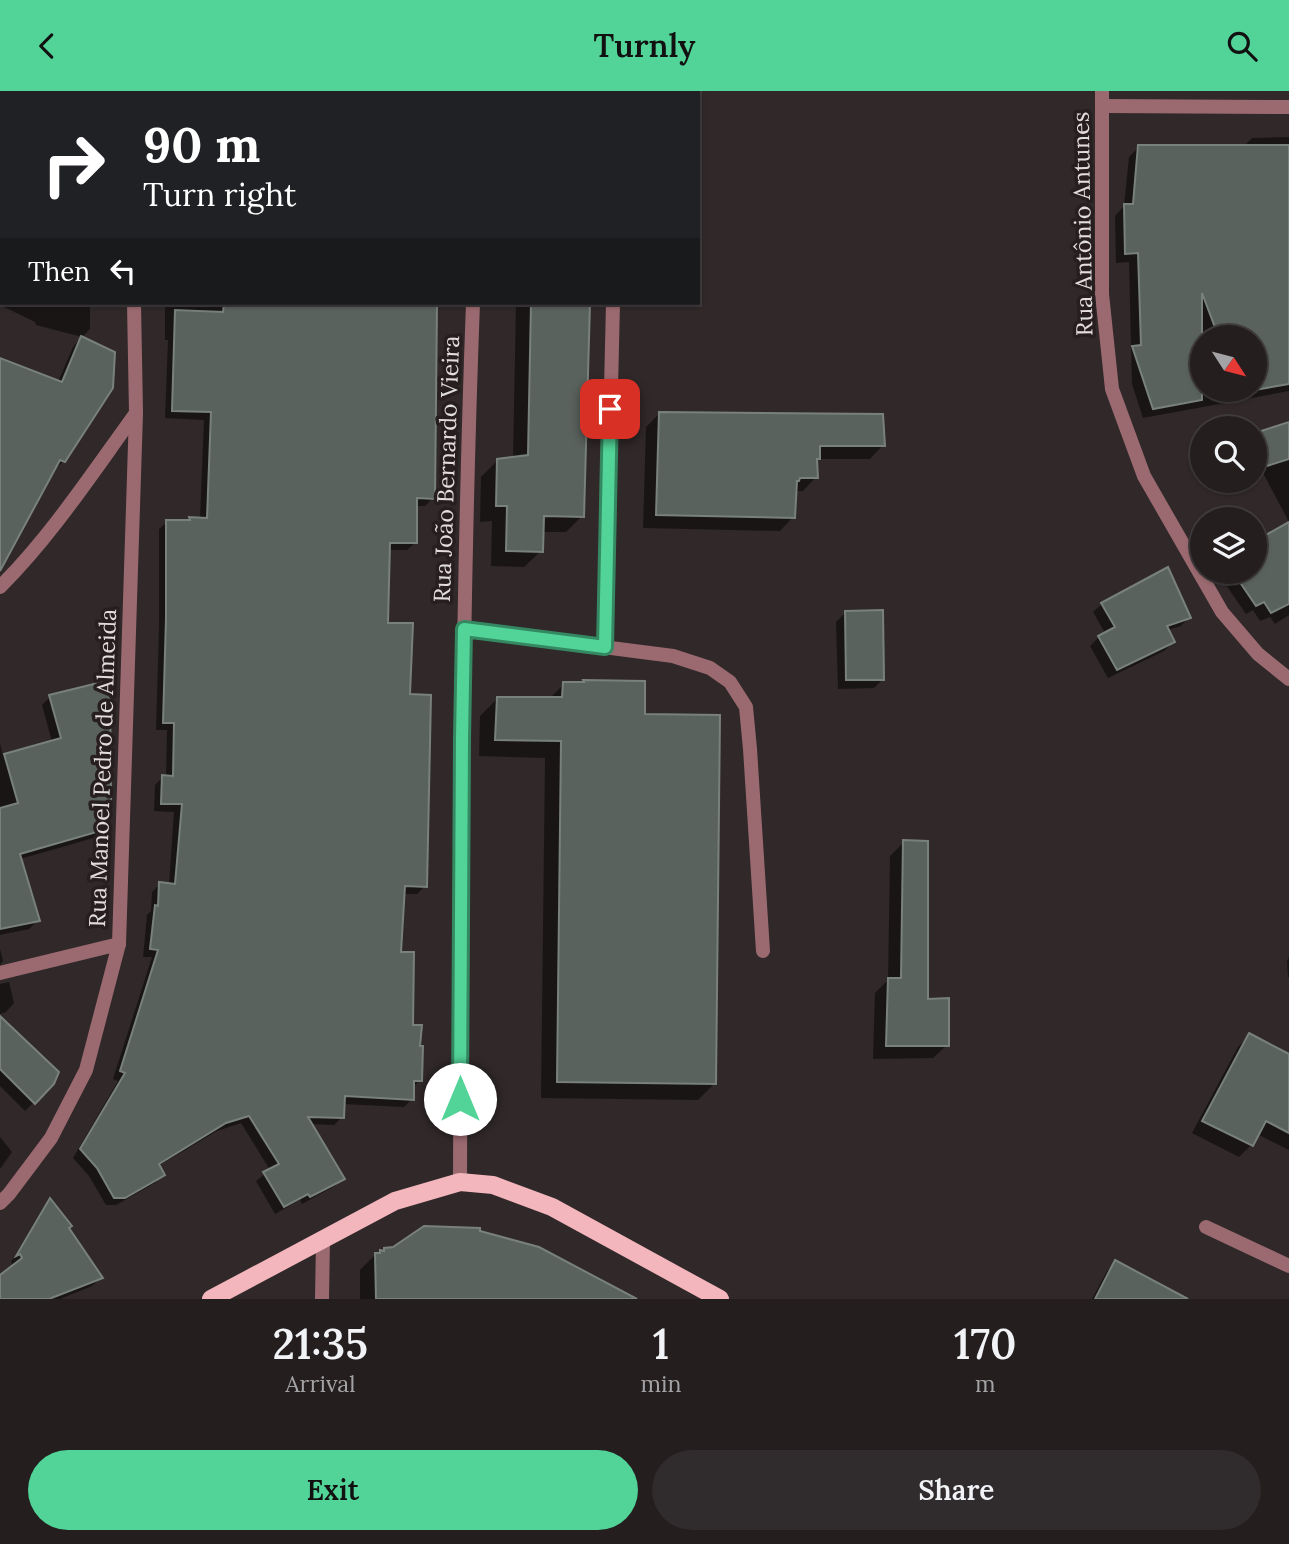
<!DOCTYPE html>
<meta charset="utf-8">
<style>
:root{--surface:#241e1f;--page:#302b2c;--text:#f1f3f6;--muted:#a3a2a4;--line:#413c3d;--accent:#52d397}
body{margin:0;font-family:Lora,serif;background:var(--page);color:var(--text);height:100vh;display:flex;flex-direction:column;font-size:26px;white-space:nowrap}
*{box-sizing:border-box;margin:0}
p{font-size:23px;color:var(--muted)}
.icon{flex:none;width:38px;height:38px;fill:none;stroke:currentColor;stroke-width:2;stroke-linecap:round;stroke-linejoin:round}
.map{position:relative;height:1208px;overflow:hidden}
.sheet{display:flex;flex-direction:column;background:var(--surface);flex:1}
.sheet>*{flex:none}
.guide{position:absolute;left:0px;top:0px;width:700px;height:214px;box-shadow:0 2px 5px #0004,0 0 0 2px var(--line);background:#202124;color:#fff;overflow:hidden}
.needle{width:46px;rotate:126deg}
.tools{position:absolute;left:1190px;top:234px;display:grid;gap:14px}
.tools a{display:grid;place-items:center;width:77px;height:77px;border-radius:50%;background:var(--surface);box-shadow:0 2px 5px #0004,0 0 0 2px var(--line);font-size:35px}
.pin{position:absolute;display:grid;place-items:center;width:60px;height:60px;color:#fff;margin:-30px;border-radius:14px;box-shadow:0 4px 10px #0006}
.me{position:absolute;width:77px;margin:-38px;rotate:0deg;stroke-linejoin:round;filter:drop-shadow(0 0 5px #0008)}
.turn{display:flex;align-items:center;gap:24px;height:147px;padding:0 28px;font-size:32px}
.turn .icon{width:91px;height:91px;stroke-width:2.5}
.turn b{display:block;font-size:49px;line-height:60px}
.then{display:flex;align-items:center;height:66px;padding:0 28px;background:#0003;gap:14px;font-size:26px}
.eta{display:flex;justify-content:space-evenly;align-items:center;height:119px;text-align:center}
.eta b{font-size:42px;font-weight:600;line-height:49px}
.primary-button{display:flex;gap:14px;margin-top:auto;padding:14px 28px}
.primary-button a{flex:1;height:80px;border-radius:42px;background:var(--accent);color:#111;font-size:28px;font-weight:600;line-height:80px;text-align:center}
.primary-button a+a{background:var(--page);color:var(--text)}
header{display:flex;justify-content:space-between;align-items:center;height:91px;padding:0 28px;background:var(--accent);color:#111;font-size:32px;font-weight:600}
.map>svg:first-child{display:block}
</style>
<header><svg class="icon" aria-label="back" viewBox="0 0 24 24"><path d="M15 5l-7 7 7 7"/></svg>Turnly<svg class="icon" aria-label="search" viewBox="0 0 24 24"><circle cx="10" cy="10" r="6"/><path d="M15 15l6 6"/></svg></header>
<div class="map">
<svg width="1289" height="1208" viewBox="0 0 1289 1208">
<rect width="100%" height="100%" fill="#302829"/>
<g fill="#0007" fill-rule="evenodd">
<path d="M0,0h115v2h-113v17l-2,-1z"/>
<rect x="241" y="0" width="191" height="2"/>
<path d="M1289,46v254l-146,27 -11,-34 -3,-122 -13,1 -1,-47 9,-10 5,-49 10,-10h104l9,-9zM1202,247h53v52h-53z"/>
<path d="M0,105h2v107h88v26l-8,8 -46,-12 -1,-3 -35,-17z"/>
<path d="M165,212h271l-3,195 -8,8h-10v37l-8,7h-19l-2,74 22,72 17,190 -8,8h-15l-3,60 21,126 -8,8v11l-8,8 -61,-3 -1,13 -8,8 -24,-1 32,55 -7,7 -33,18 -2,-4 -25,14 -19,-33 14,-11 -29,-47 -24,8 -59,35 5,9 -8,8 -39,22h-10l-17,-29 -16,-18 45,-77 -5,-2 39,-122h-9l4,-42 4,-4 1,-19 8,-8 9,1 5,-73 -20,-1 1,-26 8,-8h3l1,-47h-11l3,-103v-98l8,-7 20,-1 3,-2h10l4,-99 -39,-2 3,-78h-3z"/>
<path d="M516,212h72l-6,213 -16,16h-24l-1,19 -17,16 -33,-1 1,-45 -12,1 1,-45 17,-17 15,-1z"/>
<path d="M81,247l-17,123 -9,8 -55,88v-197l58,22 15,-35z"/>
<path d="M659,323l224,31 -13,14h-52l-2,2v16l-13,14h-8l-2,26 -13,14 -137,-3 3,-101z"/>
<path d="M1289,333v98l-26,-49 -6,2 -2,-7v-32z"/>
<path d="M1289,433v91l-14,9 -5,-7 -10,4 -7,-11 -7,4 -29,-42h38v-29z"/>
<path d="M1102,513l87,13 -8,9 -14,4 6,12 -9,9 -56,27 -18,-32 9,-9 6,-4 -12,-21z"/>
<path d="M845,522l38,66 -9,9 -36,1 -2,-67z"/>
<path d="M584,590l59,35 72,367 -17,17 -157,-2 4,-340 -66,-2 1,-40 17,-17h52l15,-15h18z"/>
<path d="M50,606l56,131 -9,9 -77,22 18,61 -9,9 -29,6v-192l3,13 49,-14 -10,-37z"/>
<path d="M904,751l23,159 20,44 -14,13 -60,1 2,-66 13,-13 2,-124z"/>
<path d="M0,858l3,12 -3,4z"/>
<path d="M1289,866v20h-1l-1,-16z"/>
<path d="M9,891l5,21 -8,9 -6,2v-30z"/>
<path d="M0,931l53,61 -28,28 -25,-25z"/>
<path d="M1250,944l39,20v95l-32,-16 -6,11 -12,12 -47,-24 46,-86z"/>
<path d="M0,1046l12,15 -12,17z"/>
<path d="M50,1110l51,77 -9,8 -32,13h-60v-22l14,-10 -3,-5 31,-52z"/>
<path d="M478,1142l155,66h-273v-29l15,-15 10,-6z"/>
<path d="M1116,1172l40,36h-64l15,-28z"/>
</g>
<g fill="#5a625d" stroke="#78817c" stroke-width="2">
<path d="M1138,54h151v239l-34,6v-52h-36l-17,-45v107l-49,9 -21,-63 9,-1 -3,-92 -13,1 -1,-50h9z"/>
<path d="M224,212h213l-2,196 -18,-1v45h-27l-2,80h25l-3,71 21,1 -4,192 -22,-1 -4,66h13l-1,73h9l-2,21h3l-1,35h-8v19l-69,-4 -1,22 -36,-1 37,62 -35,18 -2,-3 -24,13 -21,-35 16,-8 -30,-48 -23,7 -67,41 6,11 -40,23h-11l-17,-30 -17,-19 45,-76 -5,-2 38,-121 -8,-1 5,-44 3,1 1,-24 16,2 7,-80h-21l1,-29 11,1 1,-53h-11l3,-105v-98h24l-1,-3 18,1 4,-106 -39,-1 3,-101 48,2z"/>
<path d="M531,212h59l-6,214 -40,-1 -1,36 -37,-1 1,-45h-11l1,-47 31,-4z"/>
<path d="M81,245l34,16 -2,36 -48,74 -5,-2 -60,111v-213l62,24z"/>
<path d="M659,321l224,2 2,32h-65v13h-3l1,19h-18l-1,3h-2l-2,37 -139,-3z"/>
<path d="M1289,331v37l-22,7 -12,-33z"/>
<path d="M1289,431v82l-18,9 -7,-11 -8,4 -23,-34h22v-31z"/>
<path d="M1168,476l23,51 -24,8 8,16 -58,28 -19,-34 17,-9 -14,-24z"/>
<path d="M883,519l1,70h-38l-1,-69z"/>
<path d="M110,589l1,119 -4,30 -87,25 20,67 -40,8v-121l18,-5 -14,-49 57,-16 -12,-43z"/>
<path d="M583,589l62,1v33l75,1 -4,369 -159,-2 4,-341 -66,-1 2,-43h65l1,-15h21z"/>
<path d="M903,749l25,1v158l21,-1v48h-63l2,-68h13z"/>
<path d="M0,925l59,56 -5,12 -19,20 -35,-35z"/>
<path d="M1249,942l40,21v79l-23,-12 -13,25 -51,-25z"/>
<path d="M50,1107l22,28 -3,2 34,50 -54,21h-49v-24l22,-17 -2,-4 -4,2z"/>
<path d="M424,1135l56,2v3l59,16 98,52h-261l-1,-46h5v-3l4,1v-3l9,-1z"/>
<path d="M1115,1169l73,39h-93z"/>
</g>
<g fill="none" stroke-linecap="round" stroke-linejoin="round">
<g stroke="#9b6a70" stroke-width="14">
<path d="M464,538l209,27 37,12 20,14 16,25 4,42 13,202"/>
<path d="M605,556l8,-344"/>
</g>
<g stroke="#9b6a70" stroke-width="14">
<path d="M480,0v2"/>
<path d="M1102,0v203l10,95 32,87 78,136 36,42 31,25"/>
<path d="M137,2v-2"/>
<path d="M1103,15l186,1"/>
<path d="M0,45l2,1"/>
<path d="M0,496c52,-52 93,-115 136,-174"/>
<path d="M0,882l119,-29"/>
<path d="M460,1091c1,-293 2,-586 13,-879"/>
<path d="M0,1112l9,-9 42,-56 35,-68 33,-126 17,-531 -2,-110"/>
<path d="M1206,1136l83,39"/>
<path d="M322,1208l1,-59"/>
</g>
<path stroke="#f3b6bd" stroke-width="18" d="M211,1208l184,-98 65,-19 33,3 59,22 168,92"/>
</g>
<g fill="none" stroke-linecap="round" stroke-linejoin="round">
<g stroke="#358962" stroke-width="18">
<path id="route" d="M460,1008l2,-361 2,-109 141,18 5,-238"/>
</g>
<use href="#route" stroke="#52d397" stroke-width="12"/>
</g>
<g text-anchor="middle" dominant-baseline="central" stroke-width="7" stroke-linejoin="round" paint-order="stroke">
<g font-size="23" fill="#e3dede" stroke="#271f1f">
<text transform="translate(1082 133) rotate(-91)">Rua Antônio Antunes</text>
<text transform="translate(446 378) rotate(-88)">Rua João Bernardo Vieira</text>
<text transform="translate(102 677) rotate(-88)">Rua Manoel Pedro de Almeida</text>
</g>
</g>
</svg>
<div class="tools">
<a><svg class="needle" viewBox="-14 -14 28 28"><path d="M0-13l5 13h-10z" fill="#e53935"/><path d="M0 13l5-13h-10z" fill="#a3a2a4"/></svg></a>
<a><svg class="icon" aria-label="search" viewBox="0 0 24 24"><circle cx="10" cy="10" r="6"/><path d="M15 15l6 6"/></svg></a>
<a><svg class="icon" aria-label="layers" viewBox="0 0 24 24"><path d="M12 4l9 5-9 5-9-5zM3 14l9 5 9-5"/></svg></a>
</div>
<div class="pin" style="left:610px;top:318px;background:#d93025"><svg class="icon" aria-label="arrive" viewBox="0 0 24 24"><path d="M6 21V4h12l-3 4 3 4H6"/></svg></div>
<svg class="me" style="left:460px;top:1008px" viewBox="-20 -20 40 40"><circle r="19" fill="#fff"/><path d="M0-13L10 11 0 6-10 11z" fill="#52d397"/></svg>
<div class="guide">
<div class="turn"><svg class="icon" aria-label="right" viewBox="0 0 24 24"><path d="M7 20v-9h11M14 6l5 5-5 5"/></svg><div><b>90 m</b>Turn right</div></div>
<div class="then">Then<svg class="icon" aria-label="left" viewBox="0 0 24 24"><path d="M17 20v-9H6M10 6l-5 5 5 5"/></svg></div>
</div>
</div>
<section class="sheet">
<div class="eta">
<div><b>21:35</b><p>Arrival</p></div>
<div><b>1</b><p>min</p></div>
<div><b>170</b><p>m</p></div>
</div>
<div class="primary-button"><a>Exit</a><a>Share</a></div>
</section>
